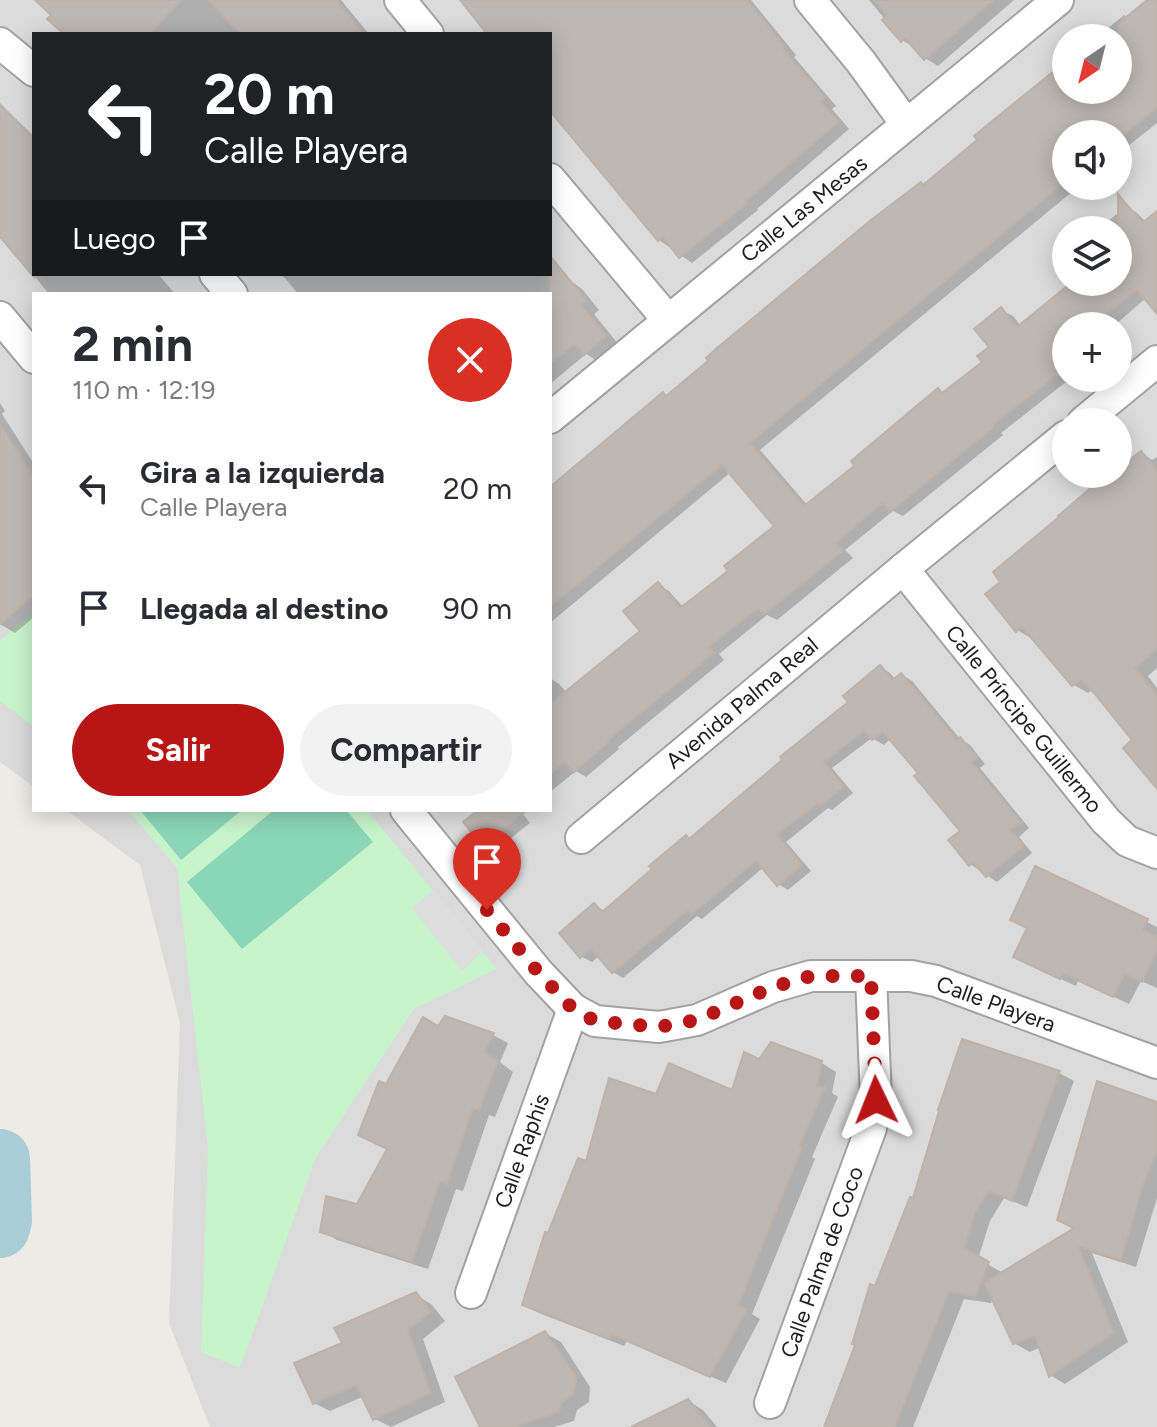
<!DOCTYPE html>
<html lang="es">
<meta charset="utf-8">
<style>
:root{--surface:#fff;--page:#f2f2f3;--text:#2b2b33;--muted:#7c7c81;--accent:#b81517}
body{margin:0;font-family:Figtree,sans-serif;background:var(--page);color:var(--text);height:100vh;display:flex;flex-direction:column;font-size:30px;white-space:nowrap}
*{box-sizing:border-box;margin:0}
p{font-size:26px;color:var(--muted)}
.icon{flex:none;width:44px;height:44px;fill:none;stroke:currentColor;stroke-width:2;stroke-linecap:round;stroke-linejoin:round}
.map{position:relative;flex:1;overflow:hidden}
.panel{position:absolute;left:32px;top:292px;width:520px;height:520px;display:flex;flex-direction:column;background:var(--surface);border-radius:0px;box-shadow:0 4px 20px #0003}
.panel>*{flex:none}
.top-card{position:absolute;left:32px;top:32px;width:520px;height:244px;border-radius:0px;box-shadow:0 4px 20px #0003;background:#202124;color:#fff;overflow:hidden}
.needle{width:52px;rotate:215deg}
.controls{position:absolute;left:1052px;top:24px;display:grid;gap:16px}
.controls a{display:grid;place-items:center;width:80px;height:80px;border-radius:50%;background:var(--surface);box-shadow:0 4px 20px #0003;font-size:40px}
.pin{position:absolute;display:grid;place-items:center;width:68px;height:68px;color:#fff;margin:-82px -34px;border-radius:50% 50% 50% 0;rotate:-45deg;box-shadow:0 0 8px #0007}
.pin .icon{rotate:45deg}
.me{position:absolute;width:88px;margin:-44px;rotate:358deg;stroke-linejoin:round;filter:drop-shadow(0 0 6px #0008)}
.turn{display:flex;align-items:center;gap:28px;height:168px;padding:0 40px;font-size:36px}
.turn .icon{width:104px;height:104px;stroke-width:2.5}
.turn b{display:block;font-size:56px;line-height:68px}
.then{display:flex;align-items:center;height:76px;padding:0 40px;background:#0003;gap:16px;font-size:30px}
.round{display:grid;place-items:center;flex:none;width:84px;height:84px;border-radius:42px;background:var(--page)}
.head{display:flex;align-items:center;justify-content:space-between;height:136px;padding:0 40px}
h1{font-size:48px;font-weight:700;line-height:60px}
.button{display:flex;gap:16px;margin-top:auto;padding:16px 40px}
.button a{flex:1;height:92px;border-radius:48px;background:var(--accent);color:#fff;font-size:32px;font-weight:700;line-height:92px;text-align:center}
.button a+a{background:var(--page);color:var(--text)}
ul{padding:0;list-style:none}
li{display:flex;align-items:center;gap:24px;height:120px;padding:0 40px}
li div{flex:1}
li b{display:block;font-size:30px}
li em{font-style:normal}
.map>svg:first-child{display:block}
</style>
<div class="map">
<svg width="1157" height="1427" viewBox="0 0 1157 1427">
<rect width="100%" height="100%" fill="#eeebe5"/>
<path fill="#dcdbdb" fill-rule="evenodd" d="M0,0h1157v1427h-947l-41,-104 11,-300 -40,-158 -74,-55h484v-516h-516v493l-34,-25zM34,34h516v240h-516zM1066,38h52v52h-52zM1066,134h52v52h-52zM1066,230h52v52h-52zM1066,326h52v52h-52zM1066,422h52v52h-52z"/>
<g fill="#c7f4ca">
<path d="M34,613v114l-34,-26v-60z"/>
<path d="M128,810h239l130,159 -83,40 -98,148 -76,211 -39,-16 7,-204 -31,-280z"/>
</g>
<g fill="#8bd5b8">
<path d="M140,810h102l-61,50z"/>
<path d="M274,810h72l27,32 -131,107 -55,-67z"/>
</g>
<path fill="#dedede" d="M434,890l49,61 -21,20 -50,-63z"/>
<g fill="#0003">
<path d="M34,0h307l28,34h-302l-14,-19z"/>
<path d="M461,0h290l45,55 -2,2 42,49 -4,3 17,20 -92,80 1,1 -66,53 -33,-23 -109,-132v-74h-61z"/>
<path d="M869,0h145l-76,66 -13,-8 -10,-10 -13,-8z"/>
<path d="M1157,7v116l-39,31v-20h-52v52h13l-319,264 48,56 49,-40 81,-76 5,3 42,-31 7,-15 9,-37 12,6 8,10 56,-44h41v-52h-20l28,-24 11,7 8,8 12,-9v93l-11,-7 -32,28h-48v52h5l-70,55 2,2 -100,81 -10,-5 -48,39 8,8 -76,62 -10,-5 -48,39 5,6 -106,87 1,2 -33,28 -10,-6 -26,21v-114l9,6 8,9 76,-62 15,-46 11,6 15,17 47,-37 46,-45 -46,-54 -181,151v-133l117,-93 257,-210 142,-124v27h52v-52h-22l28,-23 4,3z"/>
<path d="M0,103l34,34v137h124l17,20h-126l-49,-60z"/>
<path d="M550,266l32,23 17,21 -5,4 25,31 -20,17 -13,-8 -36,30v-90h-252l-13,-16 -6,-4h271z"/>
<path d="M0,403l5,8 -3,3 32,50v153l-19,16 -15,-9z"/>
<path d="M1141,453l11,7 5,-3v211l-9,8 9,12v96l-22,-44 -43,-50 -4,3 -14,-8 -41,-48 -2,1 -14,-8 93,-156h8v-7l10,-2z"/>
<path d="M880,667l10,6 6,7 6,-5 10,6 48,58 10,6 15,19 -5,4 49,60 -10,9 13,16 -35,29 -27,-18 -7,-33 -42,-58 -30,-35 -7,7 -12,-7 -40,30 21,25 -21,17 -4,-2 -42,34 25,29 -23,19 -10,-6 -14,-17 -62,52 -5,-3 -74,62 -10,-6 -14,-16 -7,6 -10,-5 13,-52 11,7 245,-210z"/>
<path d="M476,810h52l-5,4 7,9 -35,28 -11,-6z"/>
<path d="M1036,869l121,58v61l-16,-7 -12,23 -51,-24 -2,6 -45,-21 -3,-37z"/>
<path d="M439,1028l54,7 15,8 -8,19 13,10 -18,45 -6,-2 -26,76 -7,-2 -28,80 -91,-29 -15,-9 36,-25 31,-57 -2,-63z"/>
<path d="M963,1041l96,32 15,8 -47,126 -23,-9 -14,23 -12,38 25,14 73,-44 81,-124v93l-21,69 -44,-14 36,89 -63,42 -15,-9 -9,-28 -11,5 -16,-9 -21,-45 -2,5 -27,-4 -51,128h-77l41,-139 37,-87z"/>
<path d="M772,1045l50,18 14,9 -4,21 6,4 -26,60 3,2 -63,155 8,5 -34,64 -99,-42 -3,5 -85,-33 -15,-9 25,-68 38,-73 70,-67 76,-3z"/>
<path d="M416,1295l15,9 14,17 -22,18 22,63 -54,25 -16,-8 -13,-22 -32,14 -16,-8 31,-59z"/>
<path d="M545,1333l16,9 29,45 -1,15 -12,8 -3,11 -20,6h-72z"/>
<path d="M688,1401l15,9 14,17h-71z"/>
</g>
<g fill="none" stroke-linecap="round" stroke-linejoin="round">
<path stroke="#aaced7" stroke-width="60" d="M0,1159l2,61 -2,8"/>
</g>
<g fill="#beb7b2" stroke="#beb2a9" stroke-width="2">
<path d="M35,0h147l-32,34h-86l-17,-15 4,-4z"/>
<path d="M208,0h128l27,34h-123z"/>
<path d="M460,0h287l38,47 -2,2 42,49 -4,4 18,20 -93,79 2,2 -69,55 -16,-21 -5,4 -108,-130v-77h-63z"/>
<path d="M874,0h120l-70,60 -19,-22 -4,4 -19,-22 5,-5z"/>
<path d="M1147,0h10v108l-32,26h-59v47l-316,262 54,63 50,-40 -3,-5 87,-73 4,5 40,-31 -5,-6 12,-9 -15,-18 27,-22 16,20 55,-45h46v-88l24,29 15,-12v103l-20,-24 -45,36h-26v42l-75,58 2,2 -103,84 -7,-9 -47,40 7,8 -79,64 -6,-7 -49,39 5,6 -106,87 1,2 -35,30 -9,-10 -15,13v-71l90,-73 -17,-20 35,-29 22,26 48,-37 -4,-5 50,-40 -52,-61 -172,142v-120l113,-95 3,4 42,-35 -2,-3 11,-10 154,-128 50,-38 2,3 54,-45 -3,-4 92,-75v29h52v-66z"/>
<path d="M0,105l34,33v139l-34,-40z"/>
<path d="M550,256l37,45 -6,4 26,31 -23,19 -9,-11 -25,20z"/>
<path d="M0,424l34,53v118l-34,29z"/>
<path d="M1141,451l16,19v179l-22,19 22,26v95l-34,-41 9,-8 -37,-46 -14,-14 -9,6 -50,-59 -6,5 -31,-38 15,-12 -7,-10 66,-55 -1,-1 49,-42h11v-9l6,-5 2,3z"/>
<path d="M880,665l13,15 8,-7 56,67 3,-3 17,20 -6,5 50,60 -11,8 14,16 -38,31 -13,-15 -4,4 -21,-26 12,-9 -46,-55 4,-3 -35,-41 -11,8 -8,-9 -40,31 20,25 -24,19 -2,-3 -41,32 25,30 -25,21 -21,-25 -65,54 -4,-4 -75,62 -21,-24 -11,9 -21,-25 35,-30 8,9 50,-43 -3,-3 37,-31 3,4 93,-79 -2,-3 68,-55 -5,-6z"/>
<path d="M478,810h49l-44,37 -20,-25z"/>
<path d="M1035,866l113,53 -5,11 14,7v14l-15,31 -17,-8 -12,23 -51,-24 -2,6 -47,-22 14,-29 -17,-8z"/>
<path d="M445,1016l49,17 -9,19 13,9 -19,49 -6,-2 -26,76 -7,-2 -28,80 -92,-30 6,-36 31,8 30,-55 -29,-14 21,-54 7,3 37,-67 15,9z"/>
<path d="M962,1039l98,32 -48,130 -23,-10 -14,21 -10,36 24,14 -13,34 -27,-4 -54,135h-71l31,-82 -3,-1 18,-60 5,2 35,-89 3,1 26,-87 -1,-1z"/>
<path d="M771,1042l51,19 -5,25 8,1 -26,60 3,1 -64,158 9,3 -37,68 -99,-43 -2,5 -87,-34 23,-73 3,1 30,-75 8,3 23,-83 47,16 13,-31 63,27 12,-38 15,7z"/>
<path d="M1097,1081l60,21v51l-14,32 -22,75 -43,-14 36,87 -65,44 -14,-41 -22,8 -29,-61 90,-55 -17,-8z"/>
<path d="M416,1292l15,20 -23,18 23,63 -58,27 -17,-35 -43,19 -19,-41 48,-20 -8,-15z"/>
<path d="M545,1331l31,45 -2,18 -12,8 -3,10 -45,15h-34l-25,-50z"/>
<path d="M688,1399l23,28h-80z"/>
</g>
<g fill="none" stroke-linecap="round" stroke-linejoin="round">
<g stroke="#a2a2a2" stroke-width="34">
<g id="minor">
<path d="M400,0l28,34"/>
<path d="M810,0l51,62 45,62"/>
<path d="M0,43l34,28"/>
<path d="M550,179l118,141"/>
<path d="M215,274l17,20"/>
<path d="M0,317l34,41"/>
<path d="M550,418l508,-418"/>
<path d="M1083,422l74,-61"/>
<path d="M903,569l203,252 21,20 30,12"/>
<path d="M406,810l132,162 35,37 22,12 64,6 38,-7 76,-33 38,-11h100l25,5 221,82"/>
<path d="M581,838l322,-269 163,-133"/>
<path d="M471,1293l102,-284"/>
<path d="M770,1403l101,-275 5,-28 -5,-124"/>
</g>
</g>
<use href="#minor" stroke="#fff" stroke-width="30"/>
</g>
<g fill="none" stroke-linecap="round" stroke-linejoin="round">
<path stroke="#b81517" stroke-width="14" stroke-dasharray="0 25.2" d="M487,910l51,62 35,37 22,12 64,6 38,-7 76,-33 38,-11h60l5,124"/>
</g>
<g text-anchor="middle" dominant-baseline="central" stroke-width="6" stroke-linejoin="round" paint-order="stroke">
<g font-size="22" fill="#1e1e1e" stroke="#fff">
<text transform="translate(804 209) rotate(-39)">Calle Las Mesas</text>
<text transform="translate(742 703) rotate(-40)">Avenida Palma Real</text>
<text transform="translate(1024 719) rotate(51)">Calle Príncipe Guillermo</text>
<text transform="translate(996 1004) rotate(20)">Calle Playera</text>
<text transform="translate(522 1151) rotate(-70)">Calle Raphis</text>
<text transform="translate(822 1262) rotate(-70)">Calle Palma de Coco</text>
</g>
</g>
</svg>
<div class="controls">
<a><svg class="needle" viewBox="-14 -14 28 28"><path d="M0-13l5 13h-10z" fill="#e53935"/><path d="M0 13l5-13h-10z" fill="#7c7c81"/></svg></a>
<a><svg class="icon" aria-label="sound" viewBox="0 0 24 24"><path d="M4 9h4l5-4v14l-5-4H4zM17 9q2 3 0 6"/></svg></a>
<a><svg class="icon" aria-label="layers" viewBox="0 0 24 24"><path d="M12 4l9 5-9 5-9-5zM3 14l9 5 9-5"/></svg></a>
<a>+</a>
<a>−</a>
</div>
<div class="pin" style="left:487px;top:910px;background:#d93025"><svg class="icon" aria-label="arrive" viewBox="0 0 24 24"><path d="M6 21V4h12l-3 4 3 4H6"/></svg></div>
<svg class="me" style="left:876px;top:1100px" viewBox="-20 -20 40 40"><path d="M0-17L14 15 0 8-14 15z" fill="#b81517" stroke="#fff" stroke-width="4"/></svg>
<div class="top-card">
<div class="turn"><svg class="icon" aria-label="left" viewBox="0 0 24 24"><path d="M17 20v-9H6M10 6l-5 5 5 5"/></svg><div><b>20 m</b>Calle Playera</div></div>
<div class="then">Luego<svg class="icon" aria-label="arrive" viewBox="0 0 24 24"><path d="M6 21V4h12l-3 4 3 4H6"/></svg></div>
</div>
<section class="panel">
<div class="head"><div><h1>2 min</h1><p>110 m · 12:19</p></div><a class="round" style="background:#d93025;color:#fff"><svg class="icon" aria-label="close" viewBox="0 0 24 24"><path d="M6 6l12 12M18 6L6 18"/></svg></a></div>
<ul>
<li><svg class="icon" aria-label="left" viewBox="0 0 24 24"><path d="M17 20v-9H6M10 6l-5 5 5 5"/></svg><div><b>Gira a la izquierda</b><p>Calle Playera</p></div><em>20 m</em></li>
<li><svg class="icon" aria-label="arrive" viewBox="0 0 24 24"><path d="M6 21V4h12l-3 4 3 4H6"/></svg><div><b>Llegada al destino</b></div><em>90 m</em></li>
</ul>
<div class="button"><a>Salir</a><a>Compartir</a></div>
</section>
</div>
